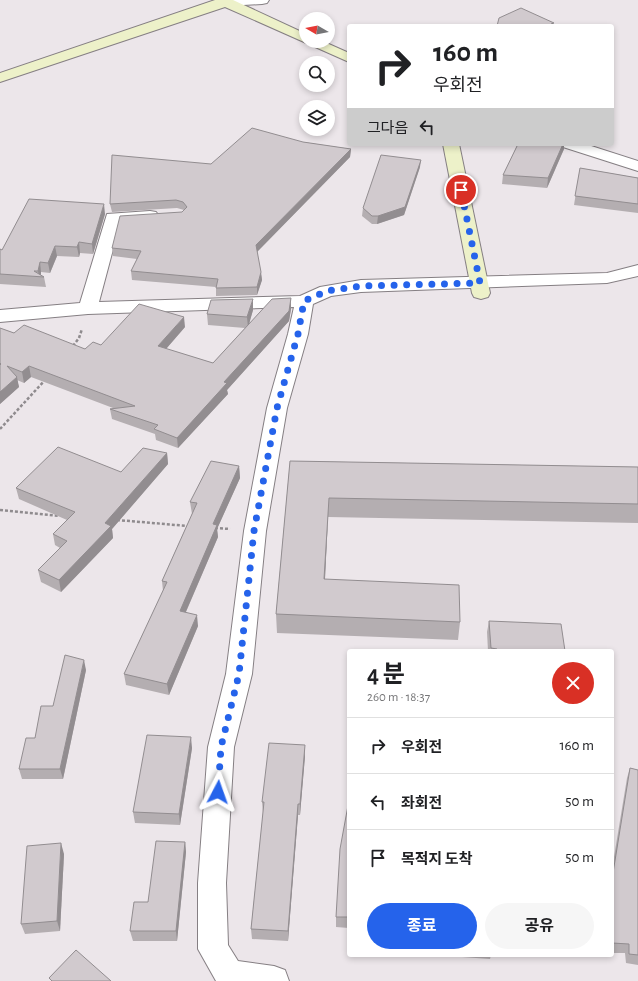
<!DOCTYPE html>
<html lang="ko">
<meta charset="utf-8">
<style>
:root{--surface:#fff;--page:#f6f6f6;--text:#202124;--muted:#757577;--line:#e0e0e0;--accent:#2563eb}
body{margin:0;font-family:"Alegreya Sans","Noto Sans KR",sans-serif;background:var(--page);color:var(--text);height:100vh;display:flex;flex-direction:column;font-size:15px;white-space:nowrap}
*{box-sizing:border-box;margin:0}
p{font-size:13px;color:var(--muted)}
.icon{flex:none;width:22px;height:22px;fill:none;stroke:currentColor;stroke-width:2;stroke-linecap:round;stroke-linejoin:round}
.map{position:relative;flex:1;overflow:hidden}
.sheet{position:absolute;left:347px;top:649px;width:267px;height:308px;display:flex;flex-direction:column;background:var(--surface);border-radius:4px;box-shadow:0 2px 6px #0003}
.sheet>*{flex:none}
.top-card{position:absolute;left:347px;top:24px;width:267px;height:122px;border-radius:4px;box-shadow:0 2px 6px #0003;background:#fff;color:var(--text);overflow:hidden}
.needle{width:26px;rotate:279deg}
.controls{position:absolute;left:299px;top:12px;display:grid;gap:8px}
.controls a{display:grid;place-items:center;width:36px;height:36px;border-radius:50%;background:var(--surface);box-shadow:0 2px 6px #0003;font-size:20px}
.pin{position:absolute;display:grid;place-items:center;width:34px;height:34px;color:#fff;margin:-17px;border:2px solid #fff;border-radius:50%;box-shadow:0 1px 4px #0007}
.me{position:absolute;width:44px;margin:-22px;rotate:4deg;stroke-linejoin:round;filter:drop-shadow(0 0 3px #0008)}
.turn{display:flex;align-items:center;gap:14px;height:84px;padding:0 20px;font-size:18px}
.turn .icon{width:52px;height:52px;stroke-width:2.5}
.turn b{display:block;font-size:28px;line-height:34px}
.then{display:flex;align-items:center;height:38px;padding:0 20px;background:#0003;gap:8px;font-size:15px}
.round{display:grid;place-items:center;flex:none;width:42px;height:42px;border-radius:21px;background:var(--page)}
.overview{display:flex;align-items:center;justify-content:space-between;height:68px;padding:0 20px}
h1{font-size:24px;font-weight:700;line-height:30px}
.cta{display:flex;gap:8px;margin-top:auto;padding:8px 20px}
.cta a{flex:1;height:46px;border-radius:24px;background:var(--accent);color:#fff;font-size:16px;font-weight:700;line-height:46px;text-align:center}
.cta a+a{background:var(--page);color:var(--text)}
ul{padding:0;list-style:none}
li{display:flex;align-items:center;gap:12px;height:56px;padding:0 20px;border-top:1px solid var(--line)}
li div{flex:1}
li b{display:block;font-size:15px}
li em{font-style:normal}
.map>svg:first-child{display:block}
</style>
<div class="map">
<svg width="638" height="981" viewBox="0 0 638 981">
<rect width="100%" height="100%" fill="#ece6ea"/>
<g fill="none" stroke-linecap="round" stroke-linejoin="round">
<g stroke="#857f83" stroke-width="2">
<g id="street">
<path d="M221,0h48l-2,3 -5,1 -36,2 -5,-1 -2,-3z"/>
<path d="M561,144h24l53,17v10l-75,-24z"/>
<path d="M150,211l6,1 3,4 -3,4 -36,3 -21,79 201,-6 20,-9 41,-7 246,-7 31,-8v11l-31,7 -246,9 -30,4 -18,8 -5,30 -21,74 -21,123 -14,143 -18,73 -8,136 2,62 10,16 36,5 11,4 4,11h-73l-18,-32v-66l10,-136 18,-73 18,-143 23,-123 21,-74 6,-27 -206,7 -88,8v-12l80,-7 27,-89z"/>
</g>
</g>
<g stroke="#857f83" stroke-width="2">
<g id="secondary">
<path d="M215,0h18l73,34v7h16l27,12v9l-124,-55 -225,75v-9z"/>
<path d="M443,144h16l31,149 -2,4 -7,2 -7,-2 -2,-4z"/>
</g>
</g>
<g stroke="#8f8b8e" stroke-width="2.5" stroke-dasharray="3 2" stroke-linecap="butt">
<path d="M73,346l6,-8 3,-9"/>
<path d="M0,429l46,-50"/>
<path d="M0,510l59,6"/>
<path d="M117,520l71,6"/>
<path d="M215,528l15,1"/>
</g>
<use href="#street" fill="#fff" fill-rule="evenodd"/>
<use href="#secondary" fill="#edf1c9" fill-rule="evenodd"/>
</g>
<g fill="#b4aeb1">
<path d="M303,142l48,7 -1,8 -93,95 5,28 -5,15 -41,1v-9l-84,-7 -1,-9 6,-12 -24,-3 -1,-8 70,-36 2,-2 -7,-2 -65,4 -2,-8 101,-40z"/>
<path d="M518,144h46v5l-17,39 -45,-4 1,-9z"/>
<path d="M420,167l-16,48 -27,9h-5l-10,-8 1,-8z"/>
<path d="M580,168l58,10v35l-64,-8z"/>
<path d="M105,214l-12,40 -13,-1 -1,4 -22,-1 -7,17 -9,-1v3l3,2 2,10 -46,-3v-35l2,1z"/>
<path d="M291,298v11l-2,12 -62,69 1,4 -50,54 -22,-8 -1,-6 -43,-15 -2,-10 3,-1 -82,-31 -7,6 -7,-3 2,7 -19,17v-76l14,5 71,16 16,-4 84,-18 -19,22 47,14 32,-35 -37,-3 -1,-11 46,-4 -4,13z"/>
<path d="M167,453l1,11 -56,65 1,9 -52,54 -20,-10 -3,-12 22,-22 -5,-3 -2,-11 14,-14 -48,-21 -3,-11 105,-16z"/>
<path d="M290,461l348,6v56l-310,-6 -3,62 135,43 -2,18 -181,-7 -1,-19z"/>
<path d="M239,466l1,12 -23,51 1,8 -32,75 12,14 -29,69 -43,-10 -2,-11 39,-83 -1,-10 30,-67 -2,-12z"/>
<path d="M489,621l76,30h-77l-1,-19z"/>
<path d="M86,670l-23,109h-41l-3,-10 16,-31 18,-32z"/>
<path d="M192,748l-12,77 -45,-2 -2,-11z"/>
<path d="M305,756l-5,59h-2l-10,126 -36,-2 -1,-10 12,-116 -1,-11z"/>
<path d="M630,768l8,2v195l-12,-2 -1,-10h-13v-84l15,-91z"/>
<path d="M349,800v128l-13,-1v-10z"/>
<path d="M185,842l1,10 -9,89h-44l-3,-10 18,-29z"/>
<path d="M64,854l-4,77 -35,3 -4,-10z"/>
<path d="M448,955h43l-1,4 -42,-3z"/>
</g>
<g fill="#928d90">
<path d="M563,144h1v5l-17,39 1,-10z"/>
<path d="M351,149l-1,8 -94,96v-8z"/>
<path d="M421,160l-1,7 -16,48 -27,9 1,-8z"/>
<path d="M104,204l1,10 -12,40 -1,-10z"/>
<path d="M79,242l1,11 -1,4 -2,-10z"/>
<path d="M55,246l2,10 -7,17 -2,-10z"/>
<path d="M40,262l1,10v4h-2l-1,-5z"/>
<path d="M261,272l1,8 -5,15v-8z"/>
<path d="M291,298v11l-2,12 -62,69 1,4 -50,54 -1,-10z"/>
<path d="M253,299v11l-5,18 -1,-11z"/>
<path d="M184,317l1,10 -26,30 -1,-11z"/>
<path d="M29,366l2,11 -7,6 -2,-11z"/>
<path d="M17,377l2,10 -19,17v-12z"/>
<path d="M167,453l1,11 -56,65 1,9 -52,54 -2,-12 46,-57z"/>
<path d="M239,466l1,12 -23,51 1,8 -37,86 -1,-12 33,-87z"/>
<path d="M329,498l-1,19 -4,81v-19z"/>
<path d="M197,615l1,11 -29,69 -2,-11z"/>
<path d="M84,660l2,10 -23,109 -3,-10z"/>
<path d="M191,737l1,11 -12,77 -1,-11z"/>
<path d="M305,745v11l-5,59v-11z"/>
<path d="M298,804v11l-10,126v-10z"/>
<path d="M185,842l1,10 -9,89 -1,-10z"/>
<path d="M61,843l3,11 -4,77 -3,-10z"/>
</g>
<g fill="#d1cace" stroke="#928d90">
<path d="M521,8l33,15 -3,1 3,2h-57l2,-8z"/>
<path d="M252,128l51,14 48,7 -95,96 5,27 -4,15 -41,1 2,-9 -87,-8 10,-20 -29,-3 8,-32 62,-4 5,-5 -4,-5 -7,-2 -66,4 2,-49 99,9z"/>
<path d="M518,144h45l-15,34 -45,-3z"/>
<path d="M381,155l40,5 -16,47 -27,9h-6l-9,-8z"/>
<path d="M580,168l58,10v26l-63,-8z"/>
<path d="M29,199l75,5 -12,40 -13,-2 -2,5 -22,-1 -7,17 -8,-1 -2,9h-4l10,6 -44,-3v-25l2,1z"/>
<path d="M291,298l-2,13 -65,71 3,1 -50,55 -23,-9 4,-4 -48,-16 25,-3 -106,-40 -7,6 -15,-6 10,11 -17,15v-27l1,-1 -1,-1v-35l14,5 10,-8 61,24 8,-7 8,3 38,-41 45,13 -26,29 55,17 59,-64z"/>
<path d="M253,299l-6,18 -40,-3 4,-14z"/>
<path d="M58,447l63,25 22,-24 24,5 -62,70 6,3 -52,54 -21,-10 29,-29 -14,-7 22,-22 -59,-24z"/>
<path d="M211,461l28,5 -26,58 4,1 -37,86 17,4 -30,69 -43,-10 43,-92 -5,-1 35,-78 -7,-1z"/>
<path d="M290,461l348,6v37l-309,-6 -5,81 135,6 1,37 -184,-8z"/>
<path d="M489,621l72,3 4,27h-69l1,-2 -6,-1z"/>
<path d="M65,655l19,5 -24,109h-41l7,-31h9l6,-32h12z"/>
<path d="M147,735l44,2 -12,77 -46,-2z"/>
<path d="M269,743l36,2 -5,59h-2l-10,127 -37,-2 13,-127h-2z"/>
<path d="M630,768l8,2v185l-9,-1v-10l-17,-1v-64z"/>
<path d="M349,800v117h-13l4,-68z"/>
<path d="M156,841l29,1 -9,89h-46l4,-29h14z"/>
<path d="M61,843l-4,78 -36,3 6,-78z"/>
<path d="M76,950l35,31h-59l-3,-3z"/>
</g>
<g fill="none" stroke-linecap="round" stroke-linejoin="round">
<path stroke="#2563eb" stroke-width="7" stroke-dasharray="0 12.6" d="M218,792l3,-45 18,-73 15,-143 23,-123 21,-74 6,-33 23,-10 34,-5 119,-3 -19,-93"/>
</g>
</svg>
<div class="controls">
<a><svg class="needle" viewBox="-14 -14 28 28"><path d="M0-13l5 13h-10z" fill="#e53935"/><path d="M0 13l5-13h-10z" fill="#757577"/></svg></a>
<a><svg class="icon" aria-label="search" viewBox="0 0 24 24"><circle cx="10" cy="10" r="6"/><path d="M15 15l6 6"/></svg></a>
<a><svg class="icon" aria-label="layers" viewBox="0 0 24 24"><path d="M12 4l9 5-9 5-9-5zM3 14l9 5 9-5"/></svg></a>
</div>
<div class="pin" style="left:461px;top:190px;background:#d93025"><svg class="icon" aria-label="arrive" viewBox="0 0 24 24"><path d="M6 21V4h12l-3 4 3 4H6"/></svg></div>
<svg class="me" style="left:218px;top:792px" viewBox="-20 -20 40 40"><path d="M0-17L14 15 0 8-14 15z" fill="#2563eb" stroke="#fff" stroke-width="4"/></svg>
<div class="top-card">
<div class="turn"><svg class="icon" aria-label="right" viewBox="0 0 24 24"><path d="M7 20v-9h11M14 6l5 5-5 5"/></svg><div><b>160 m</b>우회전</div></div>
<div class="then">그다음<svg class="icon" aria-label="left" viewBox="0 0 24 24"><path d="M17 20v-9H6M10 6l-5 5 5 5"/></svg></div>
</div>
<section class="sheet">
<div class="overview"><div><h1>4 분</h1><p>260 m · 18:37</p></div><a class="round" style="background:#d93025;color:#fff"><svg class="icon" aria-label="close" viewBox="0 0 24 24"><path d="M6 6l12 12M18 6L6 18"/></svg></a></div>
<ul>
<li><svg class="icon" aria-label="right" viewBox="0 0 24 24"><path d="M7 20v-9h11M14 6l5 5-5 5"/></svg><div><b>우회전</b></div><em>160 m</em></li>
<li><svg class="icon" aria-label="left" viewBox="0 0 24 24"><path d="M17 20v-9H6M10 6l-5 5 5 5"/></svg><div><b>좌회전</b></div><em>50 m</em></li>
<li><svg class="icon" aria-label="arrive" viewBox="0 0 24 24"><path d="M6 21V4h12l-3 4 3 4H6"/></svg><div><b>목적지 도착</b></div><em>50 m</em></li>
</ul>
<div class="cta"><a>종료</a><a>공유</a></div>
</section>
</div>
